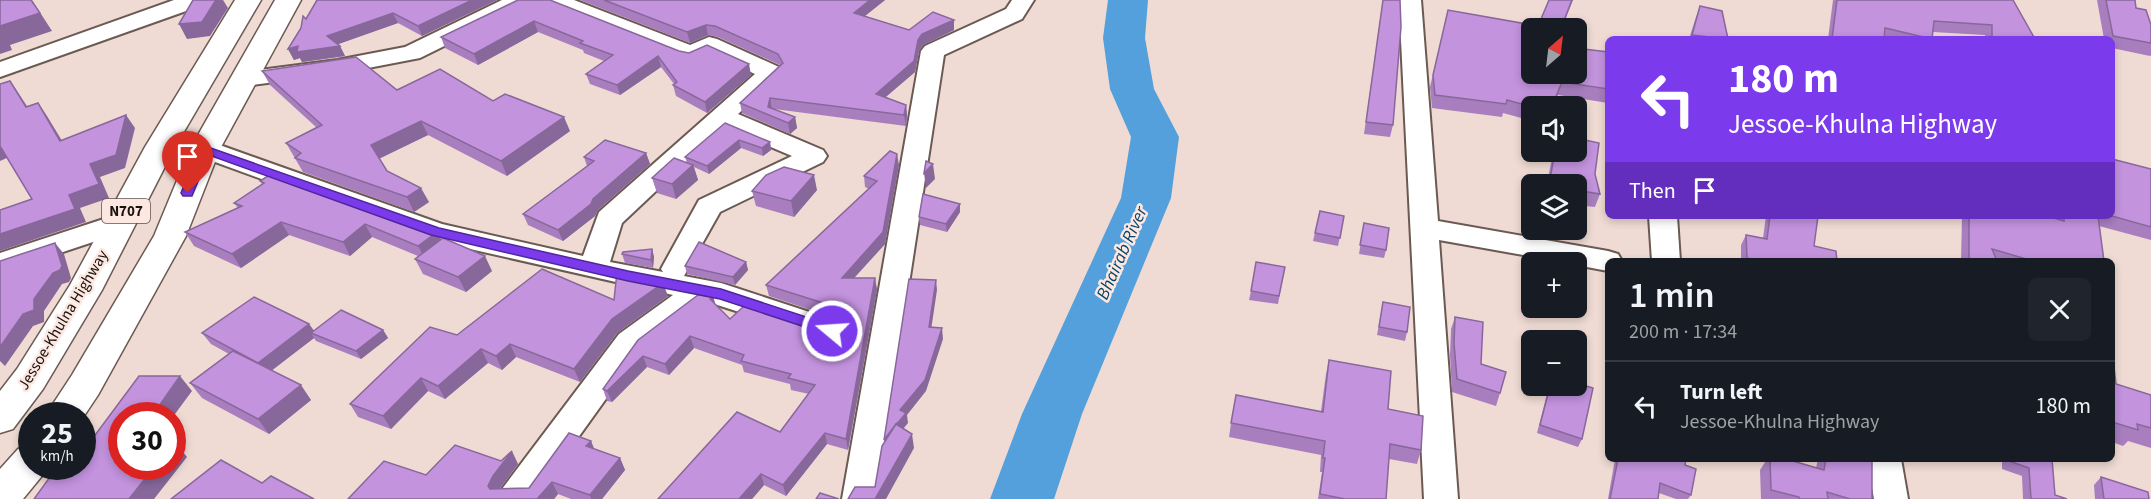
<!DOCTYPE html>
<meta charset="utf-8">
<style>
:root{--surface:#171b24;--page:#20242c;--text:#f1f3f6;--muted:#9ea1a6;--line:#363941}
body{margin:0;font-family:"Source Sans 3",sans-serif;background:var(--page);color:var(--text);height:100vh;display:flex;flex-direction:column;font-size:22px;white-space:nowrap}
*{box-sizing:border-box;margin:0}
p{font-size:20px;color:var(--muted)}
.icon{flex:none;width:33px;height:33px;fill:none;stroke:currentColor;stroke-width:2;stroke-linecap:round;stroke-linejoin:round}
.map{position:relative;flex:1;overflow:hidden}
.details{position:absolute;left:1605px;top:258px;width:510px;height:204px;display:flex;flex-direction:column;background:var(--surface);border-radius:9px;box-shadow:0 3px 9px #0003}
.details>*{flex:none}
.banner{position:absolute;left:1605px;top:36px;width:510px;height:183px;border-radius:9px;box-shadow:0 3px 9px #0003;background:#7c3aed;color:#fff;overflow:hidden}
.needle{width:39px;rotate:28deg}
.tools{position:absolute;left:1521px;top:18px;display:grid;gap:12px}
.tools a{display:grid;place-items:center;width:66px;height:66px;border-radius:9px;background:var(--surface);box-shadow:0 3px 9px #0003;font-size:30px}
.speed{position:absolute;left:18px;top:402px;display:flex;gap:12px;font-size:30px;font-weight:700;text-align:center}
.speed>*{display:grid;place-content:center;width:78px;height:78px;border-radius:50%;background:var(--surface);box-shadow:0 3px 9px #0003;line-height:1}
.speed small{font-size:15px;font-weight:400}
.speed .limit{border:9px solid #d22;background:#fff;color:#111}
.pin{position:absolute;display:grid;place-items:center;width:51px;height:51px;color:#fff;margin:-62px -26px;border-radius:50% 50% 50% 0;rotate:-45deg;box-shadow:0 0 6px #0007}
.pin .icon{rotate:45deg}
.me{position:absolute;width:66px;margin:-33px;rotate:288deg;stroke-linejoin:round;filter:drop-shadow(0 0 4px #0008)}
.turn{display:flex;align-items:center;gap:21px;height:126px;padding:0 24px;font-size:27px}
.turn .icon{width:78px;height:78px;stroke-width:2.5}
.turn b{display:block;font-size:42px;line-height:51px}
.then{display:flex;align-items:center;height:57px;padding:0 24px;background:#0003;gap:12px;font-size:22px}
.round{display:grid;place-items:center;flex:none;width:63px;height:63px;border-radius:9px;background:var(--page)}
.head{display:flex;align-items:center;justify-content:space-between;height:102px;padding:0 24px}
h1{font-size:36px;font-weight:600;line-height:45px}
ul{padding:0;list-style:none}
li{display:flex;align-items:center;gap:18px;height:90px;padding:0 24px;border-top:2px solid var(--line)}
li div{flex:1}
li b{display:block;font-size:22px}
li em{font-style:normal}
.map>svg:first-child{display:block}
</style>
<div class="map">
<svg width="2151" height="499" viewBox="0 0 2151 499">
<rect width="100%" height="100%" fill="#efdbd3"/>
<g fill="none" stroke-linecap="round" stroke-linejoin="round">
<path fill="#53a0dc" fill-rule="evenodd" d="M1108,0h40l-3,38 9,51 25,48 -8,61 -89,216 -28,85h-64l32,-85 99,-216 10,-61 -21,-48 -7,-51z"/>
<g stroke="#6b5a53" stroke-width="4">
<g id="minor">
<path d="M174,0h32l-3,5 -203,72v-15z"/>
<path d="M502,0h28l-3,5 -107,53 -83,16 -93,12 -9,-2 -3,-5 3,-5 9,-2 93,-12 68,-13z"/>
<path d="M543,0h31l116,45 19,-8 8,2 62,28 4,5 -4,5 -41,37 85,36 4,6 -4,6 -103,50 -36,64 37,7 122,40 4,8 -4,8 -11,3 -127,-41 -64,49 -107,149h-37l5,-10 117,-155 54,-39 -247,-56 -230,-84 -4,-6 4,-6 9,-2 9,2 228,81 141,32 16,-44 156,-138 -45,-21 -19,8 -8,-2 -137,-54zM724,127l68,29 -93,44 -38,69 2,3 -53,-10 12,-39z"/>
<path d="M1012,0h22l-12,19 -78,36 -68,444h-34l79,-448 4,-5 81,-37z"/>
<path d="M1399,0h22l17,221 170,30 10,3 4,7h-14v10l-32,-6v-3h-14l-123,-22 19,259h-34z"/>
<path d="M119,214l10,2 4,7 -4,7 -129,43v-20z"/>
<path d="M1649,216h28l3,45h-28z"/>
<path d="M1867,459h34l7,40h-34z"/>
</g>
</g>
<g stroke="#6b5a53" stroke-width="3">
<g id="trunk">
<path d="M235,0h26l-86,147 -73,143 -59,99 -30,40 -13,4v-42l17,-22 53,-84 75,-138z"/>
<path d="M275,0h26l-81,149 -34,87 -88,159 -16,24v-3h-37l27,-41 82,-139 36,-87z"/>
<path d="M32,444v22h16l-2,5 -23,28h-23v-30l18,-20z"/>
</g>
</g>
<use href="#minor" fill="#fff" fill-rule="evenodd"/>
<use href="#trunk" fill="#fff" fill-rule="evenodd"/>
</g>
<g fill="#a87ebf">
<path d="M497,0l-75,36 -24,-13 -60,21 2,2 5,10 -43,6 -2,-4 -6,2 -6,-11 18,-30z"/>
<path d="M518,0l161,51 72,24 -44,38 -31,-17 -3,-11 1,-1 -13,-17 -41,28 -30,-11 -4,-10 18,-13 -20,-8 -1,-3 -45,-18 -60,33 -33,-17 -4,-11z"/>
<path d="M580,0h305l-20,16 44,14 45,-10v10l-31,15 -4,6 -4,21 -29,25 20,8 1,10 -1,11 -132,-17 21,8 2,11 -7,6 -48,-21 -2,-10 40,-38 -62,-28 -10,-2 -18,8z"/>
<path d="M1383,0h17l-7,125 -3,12 -26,-3z"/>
<path d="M1549,0h24l-11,28h-30v46l76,-22v51l-50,-8 -5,11h-21v15l-29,-8 -1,4 -70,-9 -2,-21 18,-77 90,16z"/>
<path d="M1833,0h180l22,39h-49l-1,-4 -52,-3 -1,7h-104z"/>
<path d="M2097,0h38l1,8 15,17v30l-1,1 -38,-8v-9h-8z"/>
<path d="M1700,6l28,33h-39l6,-19z"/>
<path d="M262,71l135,19 96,11 77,30 -63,45 -79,-41 -49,24 8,12 42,31 -15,10 -111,-40 -17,-29 30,-16 -46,-42z"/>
<path d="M725,123l45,19 1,8 -8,6 -22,-8 -32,26 -15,-7 4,13 -22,19 -19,-6 -5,-15 35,-15 -2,-6z"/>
<path d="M1553,152h23l19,22 5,20 -5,13 -19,-2v-21h-29z"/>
<path d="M646,153l4,11 -52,46 -3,6 -32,25 -35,-16 -5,-11 64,-48 -3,-9z"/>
<path d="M899,165l-14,79 -31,34h21l2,12 -29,160 -21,-6 -41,52 -22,-11 -12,14h-94l122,-67 29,-38 -18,-4 -1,-6 -46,-12 -2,-7 -48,-17 -25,27 -22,-8 -35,35 -5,-1 -4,-12 35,-49 77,-36 15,15 99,14 14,-5 2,-5 -1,-2 -75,-25 -3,-11 103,-96 -4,-2 -1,-11z"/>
<path d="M2151,169v71l-52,-14 5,35h-143l1,-45h85l7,2v-2h58z"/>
<path d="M260,181l158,47 19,4 4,7 51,32 -26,21 -43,-18 -8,-15 3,-3 -46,-19 -22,19 -61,-21 -48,33 -47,-22 -9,-14 53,-24 -4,-5 28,-19z"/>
<path d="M817,190l-23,27 -38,-11 -4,-15z"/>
<path d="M960,204v8l-13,20 -27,-7 -1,-8z"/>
<path d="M1320,211l24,5 -6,30 -25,-5z"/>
<path d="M1766,216h52l-4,30 23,15h-96v-16l5,-10 17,3z"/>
<path d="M1364,223l22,27 -2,8 -25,-4z"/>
<path d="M652,249l2,8 -1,11 -28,-5 -3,-9z"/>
<path d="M1565,256h12l2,3 6,1 1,24 -4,8 -6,-1v-29h-14z"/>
<path d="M746,262l2,8 -13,15 -48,-11 -2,-8z"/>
<path d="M1285,267l-7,37 -29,-4 2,-9z"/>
<path d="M668,296l-51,37 -37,49 -64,-25 -14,13 -14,-7 -43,36 -17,-8 -37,38 -33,-12 -8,-13 107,-69 157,-35z"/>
<path d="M1383,302l24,30 -2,9 -28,-6z"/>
<path d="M1455,317l26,47 19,29 -4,13 -44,-14 -2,-37 1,-26z"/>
<path d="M309,324l5,7 69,-1 5,8 -27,21 -45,-18 -2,-3 -43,32 40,30 -42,34 -67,-36 -12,-15 39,-29 -18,-10 -9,-11z"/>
<path d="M2112,350l4,34 35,11v53l-23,-7 -5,5 -11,-4z"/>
<path d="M1329,360l59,49 33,41 -4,14 -28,-5 -3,40h-68l4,-27h-2l1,-17 -92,-18 2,-14 90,-12 5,-37z"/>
<path d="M1549,386h27l6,53 -4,8 -41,-14z"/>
<path d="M591,441l3,8 26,9 5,12 -23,29h-31l-13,-5 -4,5h-206l78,-24 75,-14 17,3 -18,25 29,-1z"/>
<path d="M1615,459h71l-1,6 6,30 -3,4h-12l-17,-6 -1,6h-50z"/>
<path d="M1767,459h19l30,9 2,-9h54v40h-111l-1,-29z"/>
<path d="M2002,459h50l3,36 12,4h-44l-1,-23 -20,-7z"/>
<path d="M2101,477l48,22h-54l-1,-14z"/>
</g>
<g fill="#88679b">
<path d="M32,0l20,31 -42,14 2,5 -12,4v-28z"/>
<path d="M216,0h7l5,8 -18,28 -23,3 -8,-15z"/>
<path d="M472,0h25l-75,36 -4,-10z"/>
<path d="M870,0h15l-29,23 -2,-10z"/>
<path d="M393,13l5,10 -65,23 -6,-10z"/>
<path d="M954,20v10l-31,15 -4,6 -4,21 -38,32 -1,-10 46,-60z"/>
<path d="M534,21l4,11 -60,33 -4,-11z"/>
<path d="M706,25l2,10 -18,8 -3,-11z"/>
<path d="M298,46h42l5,10 -43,6 -2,-4 -6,2 -6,-11z"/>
<path d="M658,56l3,11 -41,28 -3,-10z"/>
<path d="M749,64l2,11 -44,38 -2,-11z"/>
<path d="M10,81l9,13 17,26 -10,-13z"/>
<path d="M770,98l2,11 -4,-2z"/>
<path d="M38,103l9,13 23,38 -10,-13z"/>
<path d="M906,105l1,10 -1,11 -2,-11z"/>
<path d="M126,115l9,13 -10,40 -25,9 9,21 -29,10 6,14 -86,29v-17l69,-39 21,-31z"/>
<path d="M564,117l6,14 -63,45 -6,-15z"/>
<path d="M795,117l2,11 -7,6 -2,-11z"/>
<path d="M421,121l7,14 -50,24 -7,-14z"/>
<path d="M739,140l2,8 -32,26 -2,-8z"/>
<path d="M770,142l1,8 -8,6 -1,-8z"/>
<path d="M0,146l9,11 -9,4z"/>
<path d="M646,153l4,11 -52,46 -3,6 -32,25 -5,-11z"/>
<path d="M897,154l2,11 -14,79 -41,45 -2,-11z"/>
<path d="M933,164l2,15 -9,9 -2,-15z"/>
<path d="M693,165l5,15 -22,19 -4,-15z"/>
<path d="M814,175l3,15 -23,27 -3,-16z"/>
<path d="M421,188l8,14 -15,10 -7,-15z"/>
<path d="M960,204v8l-13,20 -1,-8z"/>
<path d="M281,222l8,13 -48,33 -9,-14z"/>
<path d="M365,224l7,13 -22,19 -7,-14z"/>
<path d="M437,232l7,13 -19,14 -7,-13z"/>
<path d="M55,243l9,11 7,24 -2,4 -7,2 -18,27v11l-11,4 -28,40 -5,-5v-14l34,-48z"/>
<path d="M652,249l2,8 -1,11 -2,-8z"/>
<path d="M485,256l7,15 -26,21 -8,-15z"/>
<path d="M746,262l2,8 -13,15 -2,-8z"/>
<path d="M875,278l2,12 -29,160 -2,-11z"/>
<path d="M936,280l1,10 -7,47 -1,-10z"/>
<path d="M663,283l5,13 -51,37 -37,49 -6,-13 38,-50z"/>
<path d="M713,295l3,12 -6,-8z"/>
<path d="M309,324l8,11 -6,-2 3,5 -48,37 -8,-12z"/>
<path d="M942,328l1,11 -17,52 -19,24 1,8 -22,27 -2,-10 16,-30z"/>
<path d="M383,330l5,8 -27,21 -5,-8z"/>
<path d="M690,336l4,12 -25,27 -4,-11z"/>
<path d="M510,344l6,13 -14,13 -6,-14z"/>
<path d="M481,349l7,14 -43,36 -7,-13z"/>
<path d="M643,356l4,11 -35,35 -5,-11z"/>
<path d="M180,376l12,15 -20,27v-2h-20z"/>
<path d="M421,378l7,13 -37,38 -8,-13z"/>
<path d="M301,385l10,15 -42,34 -11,-15z"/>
<path d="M825,433l2,11 -41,52 -3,-11z"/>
<path d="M912,434l2,14 -28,51h-11z"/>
<path d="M591,441l5,13 -10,-8z"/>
<path d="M175,442l12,15 -33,42h-25l26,-33h17v-21z"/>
<path d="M512,451l6,13 -18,24 -5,10 -7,-12 5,-10z"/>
<path d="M620,458l5,12 -23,29h-11l-1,-4z"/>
<path d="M761,474l3,11 -12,14h-13z"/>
<path d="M552,482l6,12 -4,5h-17z"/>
</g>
<g fill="#c393de" stroke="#88679b" stroke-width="1.5">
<path d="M0,0h31l9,13 -40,13z"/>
<path d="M193,0h23l-14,22 -23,2z"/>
<path d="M317,0h155l-54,26 -25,-13 -66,23 13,10 -43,6 1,-6 -10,3 13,-21 2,-12 3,3z"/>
<path d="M518,0h32l129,51 10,2 18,-8 42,19 -44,38 -32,-17 4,-3 -19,-26 -41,29 -31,-11 27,-19 -33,-12 3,-2 -49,-20 -60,33 -33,-17z"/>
<path d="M604,0h266l-16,13 55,17 24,-18 21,8 -32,14 -4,6 -4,21 -38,33 30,11 -2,10 -134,-17 -2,9 27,10 -7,6 -48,-20 43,-40 -5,-9 -63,-28 -9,-1 -19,7z"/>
<path d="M1383,0h17l1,27 -8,98 -27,-3z"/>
<path d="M1549,0h23l-11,28h-29v46h44v-26l32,4v37l-46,-7 -10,24 -20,1 -25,-7 -1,4 -71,-9 -2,-20 15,-65 90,16z"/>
<path d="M1837,0h176l22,39h-43v-14l-58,-4 -2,18 -47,-11 -1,11h-52z"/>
<path d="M2106,0h29l1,8 10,2 5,15v18l-38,-7z"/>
<path d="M1700,6l22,5 6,28 -36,-4z"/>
<path d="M356,57l41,33 43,-21 53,32 12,-7 59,23 -63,44 -80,-40 -50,24 16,26 34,17 -14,9 -112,-39 6,-5 -15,-10 36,-18 -60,-54z"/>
<path d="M10,81l16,26 12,-4 22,38 66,-26 -10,40 -26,9 9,20 -30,11 6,14 -75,25v-24l32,-11 -32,-53v-62z"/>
<path d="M725,123l45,19 -8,6 -23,-8 -32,26 -22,-9z"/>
<path d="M1576,138l23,5 -4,31 5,20 -24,-4v-6h-27l6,-32h21z"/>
<path d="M605,140l41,13 -53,46 -2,5 -33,26 -35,-16 71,-53 -10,-4z"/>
<path d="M890,151l7,3 -14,78 -41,46h33l-29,161 -21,-6 -42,52 -22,-11 -22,25h-81l79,-87 43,20 35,-47 -27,-7 3,-4 -50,-13 3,-6 -54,-19 -25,28 -22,-8 -36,35 -4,-2 35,-49 64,-48 11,3 -3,4 20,20 14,-13 85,27 14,-5 4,-10 -5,-9 -76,-24 111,-104 -13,-5z"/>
<path d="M674,158l19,7 -21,19 -20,-6z"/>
<path d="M2112,159l39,10v58l-39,-11z"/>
<path d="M926,161l7,3 -9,9z"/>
<path d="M784,167l30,8 -23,26 -39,-10 14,-16z"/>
<path d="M271,174l147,54 19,4 -19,14 -53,-22 -22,18 -62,-20 -49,32 -47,-22 57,-26 -8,-3 30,-20 -4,-2z"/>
<path d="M923,194l37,10 -14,20 -27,-7z"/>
<path d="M1320,211l24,5 -4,22 -25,-5z"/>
<path d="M1770,216h48l-4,30 22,5 1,10h-80l-10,-3 -1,-23 21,4z"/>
<path d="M1969,216h9l1,2v-2h68l17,5v-5h34l6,45h-71l-41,-12 5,12h-26l-2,-4z"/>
<path d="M1364,223l25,5 -3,22 -26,-5z"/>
<path d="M443,238l42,18 -27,21 -43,-18z"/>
<path d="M699,242l47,20 -13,15 -48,-11z"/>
<path d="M55,243l7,23 -2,4 -7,3 -19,26v11l-11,4 -23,33v-86z"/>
<path d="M652,249l-1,11 -29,-6 1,-2z"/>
<path d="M1565,256h12l2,3 6,1 1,24 -10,-2v-20h-13z"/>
<path d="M1256,262l29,5 -6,29 -28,-5z"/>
<path d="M542,269l72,31 3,-28 46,11 -51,36 -38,50 -64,-25 -14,12 -15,-7 -43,37 -17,-8 -38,38 -33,-12 80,-77 27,8z"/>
<path d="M909,279l27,1 -7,47 13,1 -17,52 -25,30 6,3 -10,12v-1l-12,16z"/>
<path d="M254,297l55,27 -51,39 -56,-30z"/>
<path d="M1383,302l27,5 -3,25 -28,-5z"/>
<path d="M341,310l42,20 -27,21 -45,-18z"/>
<path d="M1455,317l28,5 -2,42 25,8 -6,21 -43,-14 -3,-36z"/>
<path d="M2112,350l4,34 35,11v33l-14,-4 1,6 -26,-8z"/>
<path d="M233,351l68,34 -43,34 -68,-36z"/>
<path d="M1329,360l62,11 -3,38 35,7 -2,34 -31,-6 -4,55h-41l-25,-5 5,-36h-2l2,-17 -94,-18 5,-28 87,17z"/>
<path d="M139,376h41l-28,40h-30v50h33l-26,33h-95l24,-33h24v-24h8z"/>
<path d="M1576,383l17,5 -11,51 -42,-14 10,-39h26z"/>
<path d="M896,424l16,10 -37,65h-27l7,-12h20l7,-41z"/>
<path d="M569,433l22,8 -5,5 34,12 -30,37 -38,-13 -15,17h-189l36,-38 42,14 29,-30 46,16 11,-10 -19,25 -5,10 2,3 39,-1z"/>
<path d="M1618,459h68l-1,6 11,4 -5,26 -31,-12 -2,16h-48z"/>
<path d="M1770,459h16l38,11 2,-11h46v40h-22l-23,-7 1,7h-29v-2l-28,-7z"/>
<path d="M2009,459h43l3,36 12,4h-36l-2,-31 -20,-7z"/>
<path d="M221,460l41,23 9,-7 43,23h-143z"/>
<path d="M2101,477l47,15 1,7h-45z"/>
<path d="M820,493l19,6h-23z"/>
</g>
<path fill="#7c3aed" stroke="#51269a" stroke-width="1.5" d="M205,146l234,82 189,43 93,18 116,38 2,4 -7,5 -112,-37 -92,-18 -197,-46 -222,-80 -17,41h-9l-2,-3 18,-44z"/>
<g text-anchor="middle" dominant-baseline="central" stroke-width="5" stroke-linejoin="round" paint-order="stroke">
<rect fill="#fce8e0" stroke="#5d524e" stroke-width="1.5" x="102" y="199" width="48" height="24" rx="4.5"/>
<g font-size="15" font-weight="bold" fill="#191210">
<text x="126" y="211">N707</text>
</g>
<g font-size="16" fill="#191210" stroke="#fce8e0">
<text transform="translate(63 320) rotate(-59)">Jessoe-Khulna Highway</text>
</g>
<g font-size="18" font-style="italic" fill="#04436a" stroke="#fce8e0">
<text transform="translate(1122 253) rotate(-66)">Bhairab River</text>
</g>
</g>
</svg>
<div class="tools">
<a><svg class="needle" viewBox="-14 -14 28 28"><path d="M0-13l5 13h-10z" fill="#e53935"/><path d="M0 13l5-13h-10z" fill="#9ea1a6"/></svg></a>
<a><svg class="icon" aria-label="sound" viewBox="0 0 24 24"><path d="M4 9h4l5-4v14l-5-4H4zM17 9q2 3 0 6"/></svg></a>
<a><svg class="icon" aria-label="layers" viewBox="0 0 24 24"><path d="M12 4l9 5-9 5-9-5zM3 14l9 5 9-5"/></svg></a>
<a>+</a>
<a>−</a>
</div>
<div class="speed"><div>25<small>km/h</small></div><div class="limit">30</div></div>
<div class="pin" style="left:188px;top:193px;background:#d93025"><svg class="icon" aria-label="arrive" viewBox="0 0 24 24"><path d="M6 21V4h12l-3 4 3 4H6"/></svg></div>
<svg class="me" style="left:832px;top:331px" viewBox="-20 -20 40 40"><circle r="17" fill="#7c3aed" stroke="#fff" stroke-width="3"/><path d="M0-11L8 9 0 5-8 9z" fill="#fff"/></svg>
<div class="banner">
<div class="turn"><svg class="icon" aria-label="left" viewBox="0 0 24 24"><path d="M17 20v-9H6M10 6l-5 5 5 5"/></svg><div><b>180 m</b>Jessoe-Khulna Highway</div></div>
<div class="then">Then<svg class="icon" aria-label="arrive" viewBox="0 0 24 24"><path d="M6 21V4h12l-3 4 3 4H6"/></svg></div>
</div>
<section class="details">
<div class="head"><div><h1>1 min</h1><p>200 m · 17:34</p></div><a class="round"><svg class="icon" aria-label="close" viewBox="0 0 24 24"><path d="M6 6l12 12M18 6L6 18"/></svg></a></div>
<ul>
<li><svg class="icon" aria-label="left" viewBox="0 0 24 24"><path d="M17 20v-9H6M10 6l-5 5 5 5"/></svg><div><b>Turn left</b><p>Jessoe-Khulna Highway</p></div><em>180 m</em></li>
</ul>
</section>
</div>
